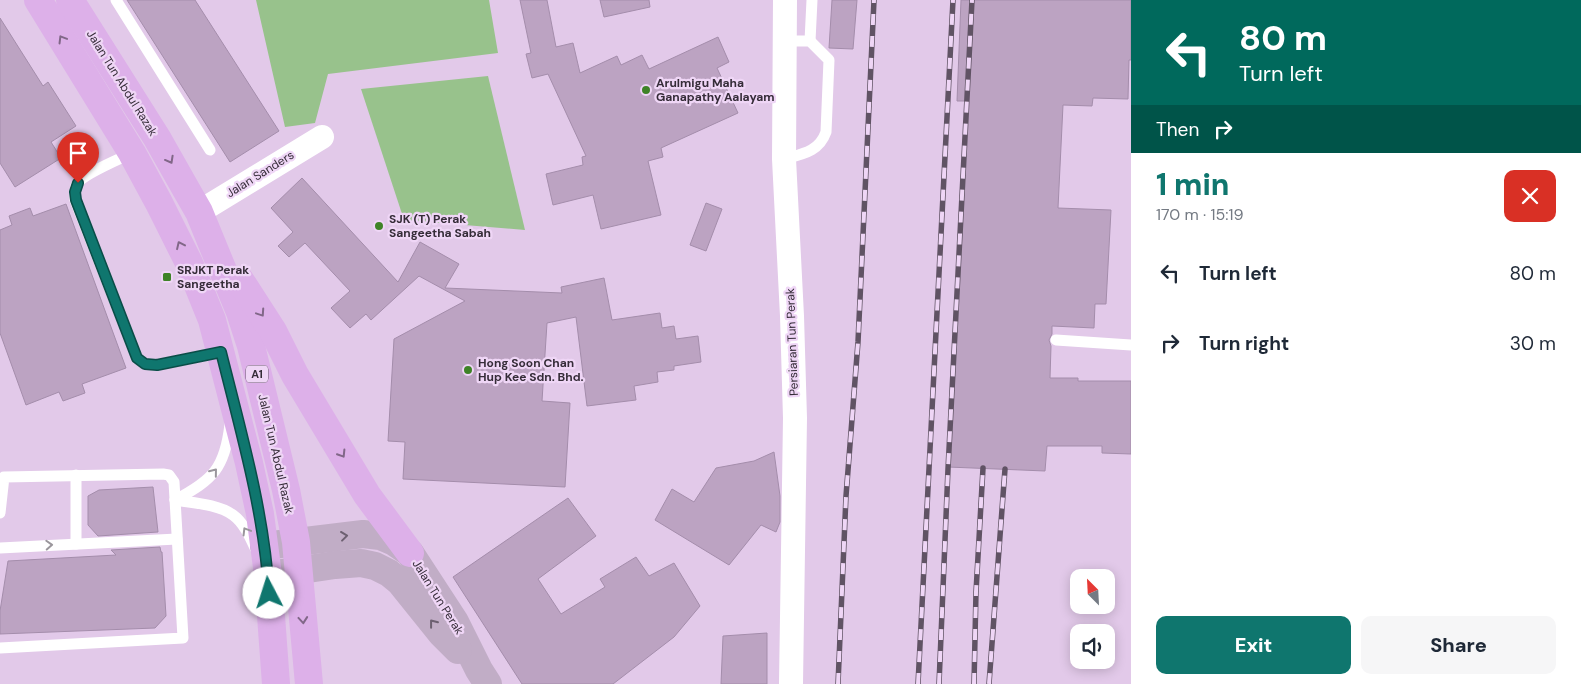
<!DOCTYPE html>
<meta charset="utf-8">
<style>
:root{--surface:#fff;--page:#f6f6f7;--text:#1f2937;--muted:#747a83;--accent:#0f766e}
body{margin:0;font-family:"DM Sans",sans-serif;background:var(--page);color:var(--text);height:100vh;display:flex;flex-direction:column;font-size:19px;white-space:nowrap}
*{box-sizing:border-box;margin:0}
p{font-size:16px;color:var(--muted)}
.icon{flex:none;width:28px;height:28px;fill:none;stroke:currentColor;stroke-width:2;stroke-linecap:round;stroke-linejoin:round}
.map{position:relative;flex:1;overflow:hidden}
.side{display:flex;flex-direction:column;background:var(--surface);width:450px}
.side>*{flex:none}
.banner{background:#00695c;color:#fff;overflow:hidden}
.needle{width:32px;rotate:336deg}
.buttons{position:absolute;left:1070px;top:569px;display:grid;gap:10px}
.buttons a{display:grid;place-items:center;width:45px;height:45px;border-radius:10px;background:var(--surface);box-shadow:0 2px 12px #0003;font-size:25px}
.pin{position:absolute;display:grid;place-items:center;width:42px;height:42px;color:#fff;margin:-51px -21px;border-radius:50% 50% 50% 0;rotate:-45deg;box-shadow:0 0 5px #0007}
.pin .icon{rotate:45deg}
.me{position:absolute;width:55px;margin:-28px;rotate:355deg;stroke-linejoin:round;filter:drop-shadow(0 0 4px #0008)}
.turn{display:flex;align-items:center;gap:18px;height:105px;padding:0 25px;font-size:22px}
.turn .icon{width:65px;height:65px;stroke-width:2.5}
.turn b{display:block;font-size:35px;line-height:42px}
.then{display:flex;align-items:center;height:48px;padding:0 25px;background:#0003;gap:10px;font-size:19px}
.round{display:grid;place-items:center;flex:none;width:52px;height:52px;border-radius:10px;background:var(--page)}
.summary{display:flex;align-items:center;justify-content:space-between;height:85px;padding:0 25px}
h1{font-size:30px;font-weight:800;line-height:38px;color:var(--accent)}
.action{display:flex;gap:10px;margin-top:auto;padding:10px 25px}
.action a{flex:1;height:58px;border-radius:10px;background:var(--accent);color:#fff;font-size:20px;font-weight:800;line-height:58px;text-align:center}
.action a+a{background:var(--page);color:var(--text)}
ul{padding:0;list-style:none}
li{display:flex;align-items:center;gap:15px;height:70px;padding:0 25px}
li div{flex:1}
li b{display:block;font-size:19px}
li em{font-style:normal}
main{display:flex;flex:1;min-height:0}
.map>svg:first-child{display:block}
</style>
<main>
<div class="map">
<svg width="1131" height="684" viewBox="0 0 1131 684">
<rect width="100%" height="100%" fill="#e2c9e9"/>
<g fill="#98c28c">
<path d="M256,0h233l9,53 -170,21 -13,49 -30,4z"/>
<path d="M488,76l37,154 -121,-10 -43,-131z"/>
</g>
<g fill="#bca3c2" stroke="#a48dab">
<path d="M127,0h68l84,131 -49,31z"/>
<path d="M520,0h27l9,47 17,-4 7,30 37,-17 4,9 21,-10 7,14 69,-32 11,25 -12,6 21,45 -77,35 2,9 -15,4 13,54 -60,14 -8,-34 -40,10 -7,-31 37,-9 -1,-8 4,-1 -38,-82 -16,4 -6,-24 5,-1z"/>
<path d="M600,0h49l1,7 -46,10z"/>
<path d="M832,0h25l-4,49 -24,-1z"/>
<path d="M961,0h170v60h-2l-1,39 -35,-1 -1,8 -29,-1 -5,103 53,2 -5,94h-11l-1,24 -42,-2v8l-3,6 2,6 -1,32h28v3h53v73l-29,-1v-7h-55l-2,25 -97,-4 18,-366h-9z"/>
<path d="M0,18l43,68 5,-4 28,44 -25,16 10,16 -46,29 -15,-24z"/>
<path d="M302,178l96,104 22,-40 39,22 -14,24 117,5 -1,-6 43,-9 8,42 48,-7 2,15 12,-2 2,13 22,-3 3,26 -27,4v4l-17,2 1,10 -24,4 2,14 -49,6 -11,-89 -29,6 -5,78 28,2 -5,84 -162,-8 2,-37 -17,-1 6,-102 71,-38 -46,-25 -48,44 -5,-6 -16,14 -19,-20 19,-17 -45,-48 -16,14 -11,-11 15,-14 -22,-24z"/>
<path d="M706,203l16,6 -16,42 -16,-6z"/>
<path d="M66,204l60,164 -44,16 3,9 -22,8 -4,-9 -33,13 -26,-72v-103l12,-5 -3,-9 21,-8 3,8z"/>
<path d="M774,452l6,44v26l-4,10 -15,-7 -32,40 -74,-45 17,-31 22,13 22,-34 38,-7z"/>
<path d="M153,487l5,45 -60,4 -10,-11v-29l11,-6z"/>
<path d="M568,498l28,38 -58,43 23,35 44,-27 -5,-8 36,-22 13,19 25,-13 26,43 -26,31 -61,47h-91l-69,-107z"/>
<path d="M160,547l1,5h1l4,64 -11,12 -155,6v-23l8,-50 108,-6 -5,-5z"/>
<path d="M767,633v51h-46l2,-48z"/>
</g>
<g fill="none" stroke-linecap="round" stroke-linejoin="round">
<g stroke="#fff" stroke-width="11">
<path d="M116,0l94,150"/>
<path d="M784,41h26l19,19 -3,72c-7,20 -24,22 -42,27"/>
<path d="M810,41l2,-41"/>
<path d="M132,153c-12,6 -49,21 -55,31 -3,5 -2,10 -2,16l62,158 8,6 12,1 64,-13"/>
<path d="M1056,340l75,5"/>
<path d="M76,475v69"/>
<path d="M175,500c18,3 43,4 58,15 11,8 17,22 22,33"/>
<path d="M175,500c38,-20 50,-32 55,-76"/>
<path d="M0,513l4,-36 159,-3 6,1 5,7 9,156 -183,10"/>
<path d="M0,548l177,-9"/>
</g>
<g stroke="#fff" stroke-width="24">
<path d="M785,0l-1,159 8,157 3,102 -4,266"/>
<path d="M199,212l123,-75"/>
</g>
<g stroke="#c1adc6" stroke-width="28">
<path d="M264,546l99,-12 17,2 14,6 16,11 45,69 24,48 9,14"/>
<path d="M268,575l67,-10 26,-2 14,3 14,7 11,9 41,51 17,17"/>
</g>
<g stroke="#ddb0e9" stroke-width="28">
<path d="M38,0l94,153 27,50 30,60 23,57 37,143 11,51 8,61 8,109"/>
<path d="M70,0l87,138 30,53 12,21 41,100 11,34 35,144 10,52 13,142"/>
<path d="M240,280l33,51 22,44 72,120 43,58"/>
</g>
<g stroke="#605364" stroke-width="5.5">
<g id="rail">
<path d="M838,684l8,-188 12,-154 16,-342"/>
<path d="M918,684l35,-684"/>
<path d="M939,684l9,-215 24,-469"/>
<path d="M974,684l2,-92 7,-124"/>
<path d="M989,684l16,-215"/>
</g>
</g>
<use href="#rail" stroke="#efd6f6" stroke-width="4" stroke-dasharray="11" stroke-linecap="butt"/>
</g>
<defs><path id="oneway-chevron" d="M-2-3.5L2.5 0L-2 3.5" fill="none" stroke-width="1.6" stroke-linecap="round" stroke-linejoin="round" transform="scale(1.25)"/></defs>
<g stroke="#816788">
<use href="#oneway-chevron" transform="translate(62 39) rotate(-121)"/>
<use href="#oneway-chevron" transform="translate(170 160) rotate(61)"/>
<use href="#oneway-chevron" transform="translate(180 245) rotate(-115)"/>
<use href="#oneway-chevron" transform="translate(261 313) rotate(56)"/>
<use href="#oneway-chevron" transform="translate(342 454) rotate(58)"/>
<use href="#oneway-chevron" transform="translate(303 620) rotate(85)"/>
</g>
<g stroke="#9a969c">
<use href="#oneway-chevron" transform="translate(214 472) rotate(-51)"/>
<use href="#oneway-chevron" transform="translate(246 531) rotate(-121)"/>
<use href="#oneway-chevron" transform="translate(49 545) rotate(-3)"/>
</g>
<g stroke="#6d6071">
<use href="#oneway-chevron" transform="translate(344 536) rotate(-7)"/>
<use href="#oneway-chevron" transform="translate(433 623) rotate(-128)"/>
</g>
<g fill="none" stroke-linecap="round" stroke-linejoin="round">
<g stroke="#0a4d48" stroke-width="12">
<path id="route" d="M78,183l-3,9 1,8 61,158 8,6 12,1 64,-13c20,80 43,159 48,241"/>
</g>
<use href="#route" stroke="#0f766e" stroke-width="9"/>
</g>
<g fill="#3e8327" stroke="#efd6f6" stroke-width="2">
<circle cx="646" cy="90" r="5"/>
<circle cx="379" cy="226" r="5"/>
<rect x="162" y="272" width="10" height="10" rx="2.5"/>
<circle cx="468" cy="370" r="5"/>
</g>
<g text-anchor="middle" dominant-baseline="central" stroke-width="4.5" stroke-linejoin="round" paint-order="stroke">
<rect fill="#efd6f6" stroke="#6d5f71" stroke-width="1" x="246" y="365.5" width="22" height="17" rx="4"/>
<g font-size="11" font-weight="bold" fill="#352c38">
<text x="257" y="374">A1</text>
</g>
<g font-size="12" fill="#352c38" stroke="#efd6f6">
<text transform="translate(122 83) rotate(58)">Jalan Tun Abdul Razak</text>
<text transform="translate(260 174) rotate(-32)">Jalan Sanders</text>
<text transform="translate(792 342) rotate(-92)">Persiaran Tun Perak</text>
<text transform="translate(276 454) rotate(77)">Jalan Tun Abdul Razak</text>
<text transform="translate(438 597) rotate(58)">Jalan Tun Perak</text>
</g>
<g font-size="12" font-weight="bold" fill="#352c38" stroke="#efd6f6" text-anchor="start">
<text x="656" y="83">Arulmigu Maha<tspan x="656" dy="14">Ganapathy Aalayam</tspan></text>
<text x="389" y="219">SJK (T) Perak<tspan x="389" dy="14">Sangeetha Sabah</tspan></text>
<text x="177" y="270">SRJKT Perak<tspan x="177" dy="14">Sangeetha</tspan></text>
<text x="478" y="363">Hong Soon Chan<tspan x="478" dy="14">Hup Kee Sdn. Bhd.</tspan></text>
</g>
</g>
</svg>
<div class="buttons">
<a><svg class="needle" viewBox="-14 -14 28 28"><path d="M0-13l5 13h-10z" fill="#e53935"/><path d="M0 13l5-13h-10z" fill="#747a83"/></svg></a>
<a><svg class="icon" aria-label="sound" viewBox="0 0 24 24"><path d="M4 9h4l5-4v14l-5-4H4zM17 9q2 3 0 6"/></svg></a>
</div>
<div class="pin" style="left:78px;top:183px;background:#d93025"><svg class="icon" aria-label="arrive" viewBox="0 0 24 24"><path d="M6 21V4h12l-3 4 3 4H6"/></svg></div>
<svg class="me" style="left:269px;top:593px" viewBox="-20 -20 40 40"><circle r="19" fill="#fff"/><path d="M0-13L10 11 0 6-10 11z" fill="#0f766e"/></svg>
</div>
<section class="side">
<div class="banner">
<div class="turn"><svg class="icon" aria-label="left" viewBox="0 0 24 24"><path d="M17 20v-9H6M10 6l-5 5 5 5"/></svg><div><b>80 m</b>Turn left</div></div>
<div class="then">Then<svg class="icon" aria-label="right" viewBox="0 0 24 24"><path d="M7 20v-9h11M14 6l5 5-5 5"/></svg></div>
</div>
<div class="summary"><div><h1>1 min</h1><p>170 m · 15:19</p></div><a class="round" style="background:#d93025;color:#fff"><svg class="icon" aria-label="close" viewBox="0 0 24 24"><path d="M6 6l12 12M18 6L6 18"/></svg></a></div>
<ul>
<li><svg class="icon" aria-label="left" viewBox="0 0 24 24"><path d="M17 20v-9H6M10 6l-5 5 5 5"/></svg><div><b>Turn left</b></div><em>80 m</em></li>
<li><svg class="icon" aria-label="right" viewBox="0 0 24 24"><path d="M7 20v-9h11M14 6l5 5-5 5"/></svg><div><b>Turn right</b></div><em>30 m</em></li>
</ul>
<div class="action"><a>Exit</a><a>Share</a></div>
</section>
</main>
